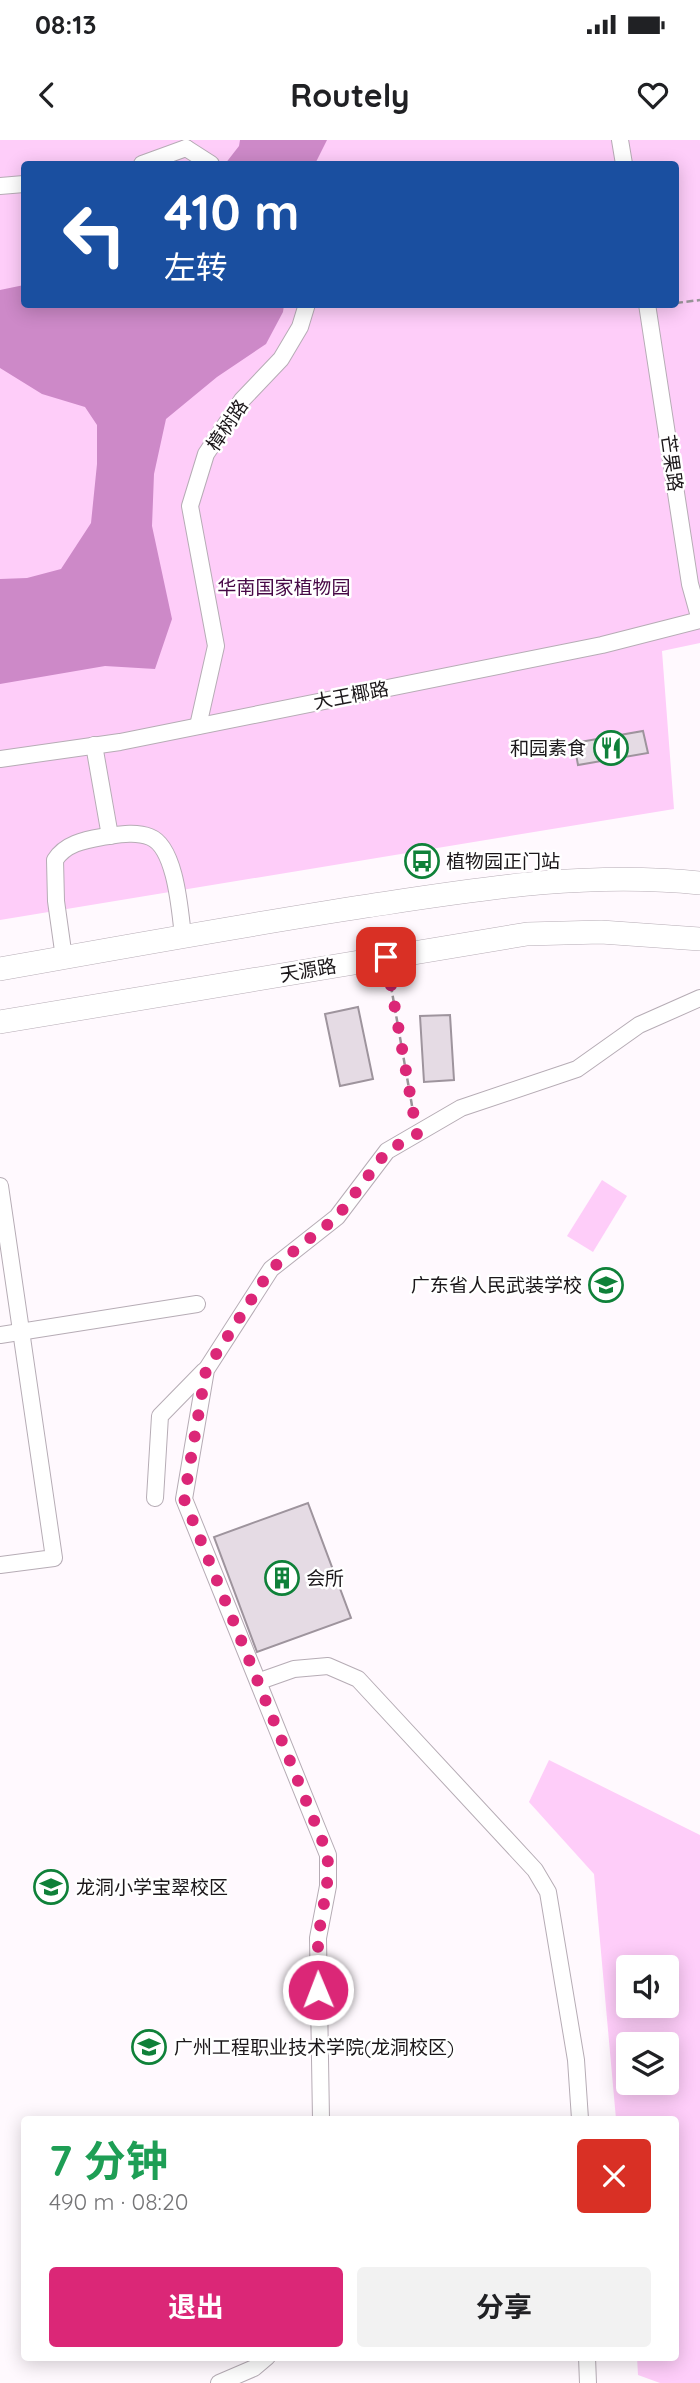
<!DOCTYPE html>
<html lang="zh">
<meta charset="utf-8">
<style>
:root{--surface:#fff;--page:#f2f2f2;--text:#202124;--muted:#757577;--accent:#db2777}
body{margin:0;font-family:Quicksand,"Noto Sans SC",sans-serif;background:var(--page);color:var(--text);height:100vh;display:flex;flex-direction:column;font-size:26px;white-space:nowrap}
*{box-sizing:border-box;margin:0}
p{font-size:23px;color:var(--muted)}
.icon{flex:none;width:38px;height:38px;fill:none;stroke:currentColor;stroke-width:2;stroke-linecap:round;stroke-linejoin:round}
.map{position:relative;flex:1;overflow:hidden}
.sheet{position:absolute;left:21px;top:1976px;width:658px;height:245px;display:flex;flex-direction:column;background:var(--surface);border-radius:7px;box-shadow:0 4px 18px #0003}
.sheet>*{flex:none}
.hud{position:absolute;left:21px;top:21px;width:658px;height:147px;border-radius:7px;box-shadow:0 4px 18px #0003;background:#1a4fa0;color:#fff;overflow:hidden}
.tools{position:absolute;left:616px;top:1815px;display:grid;gap:14px}
.tools a{display:grid;place-items:center;width:63px;height:63px;border-radius:7px;background:var(--surface);box-shadow:0 4px 18px #0003;font-size:35px}
.pin{position:absolute;display:grid;place-items:center;width:60px;height:60px;color:#fff;margin:-30px;border-radius:14px;box-shadow:0 4px 10px #0006}
.me{position:absolute;width:77px;margin:-38px;rotate:359deg;stroke-linejoin:round;filter:drop-shadow(0 0 5px #0008)}
.turn{display:flex;align-items:center;gap:24px;height:147px;padding:0 28px;font-size:32px}
.turn .icon{width:91px;height:91px;stroke-width:2.5}
.turn b{display:block;font-size:49px;line-height:60px}
.round{display:grid;place-items:center;flex:none;width:74px;height:74px;border-radius:7px;background:var(--page)}
.headline{display:flex;align-items:center;justify-content:space-between;height:119px;padding:0 28px}
h1{font-size:42px;font-weight:700;line-height:52px;color:#1e9e55}
.action{display:flex;gap:14px;margin-top:auto;padding:14px 28px}
.action a{flex:1;height:80px;border-radius:7px;background:var(--accent);color:#fff;font-size:28px;font-weight:700;line-height:80px;text-align:center}
.action a+a{background:var(--page);color:var(--text)}
.status{display:flex;justify-content:space-between;align-items:center;height:49px;padding:0 35px;background:var(--surface);direction:ltr}
.status svg{height:19px;fill:currentColor}
header{display:flex;justify-content:space-between;align-items:center;height:91px;padding:0 28px;background:var(--surface);font-size:32px;font-weight:700}
.map>svg:first-child{display:block}
</style>
<div class="status"><b>08:13</b><svg viewBox="0 0 49 12"><path d="M0 12V9h3v3zM5 12V6h3v6zM10 12V3h3v9zM15 12V0h3v12zM26 1h20v11H26zM47 4h2v5h-2z"/></svg></div>
<header><svg class="icon" aria-label="back" viewBox="0 0 24 24"><path d="M15 5l-7 7 7 7"/></svg>Routely<svg class="icon" aria-label="heart" viewBox="0 0 24 24"><path d="M12 20l-8-8c-3-5 5-10 8-4 3-6 11-1 8 4z"/></svg></header>
<div class="map">
<svg width="700" height="2243" viewBox="0 0 700 2243">
<rect width="100%" height="100%" fill="#fff9fe"/>
<g fill="#fecdf9" fill-rule="evenodd">
<path d="M0,0h700v503l-38,8 12,158 -674,111zM24,24h652v140h-652z"/>
<path d="M602,1040l25,16 -34,56 -26,-16z"/>
<path d="M549,1620l151,75v548h-40l-22,-8 -1,-18h39v-238h-60l-22,-245 -65,-72zM667,1827v39h-39v-39zM628,1904h39v38h-39z"/>
</g>
<g fill="#cd89c8">
<path d="M240,0h87l-12,24h-90l14,-18z"/>
<path d="M24,145v19l260,1 -1,7 -17,32 -49,33 -51,42 -12,55 -2,52 20,93 -17,50 -50,-3 -105,18v-105l27,-1 34,-9 30,-46 6,-59v-39l-12,-18 -43,-13 -42,-26v-78z"/>
</g>
<g fill="#e5dbe4" stroke="#9e949d" stroke-width="2">
<path d="M643,591l5,22 -70,12 -4,-22z"/>
<path d="M358,867l15,72 -33,7 -15,-72z"/>
<path d="M450,875l4,65 -30,2 -4,-66z"/>
<path d="M308,1363l43,115 -94,34 -43,-115z"/>
</g>
<g fill="none" stroke-linecap="round" stroke-linejoin="round">
<g stroke="#b6acb5" stroke-width="18">
<g id="minor">
<path d="M620,0l4,24"/>
<path d="M186,8l25,16"/>
<path d="M142,24l44,-16"/>
<path d="M0,46l24,-2"/>
<path d="M647,164l43,280 10,36"/>
<path d="M198,586l18,-80 -26,-140 16,-52 36,-54 39,-41 19,-32 7,-23"/>
<path d="M94,605l16,91"/>
<path d="M0,619l120,-17 482,-97 98,-25"/>
<path d="M64,818l-8,-57 -1,-41c10,-16 29,-20 47,-23 15,-2 33,-6 48,0 26,10 30,75 33,99"/>
<path d="M0,1046l54,372 -54,7"/>
<path d="M0,1195l197,-31"/>
<path d="M155,1358l5,-82 44,-45"/>
<path d="M260,1541l34,-12 34,-3 30,13 177,191 13,22 28,168 4,59"/>
<path d="M321,1979l-3,-181 10,-52v-31l-144,-356 22,-129 65,-101 66,-52 50,-66 74,-43 116,-39 62,-44 61,-27"/>
<path d="M587,2217l1,26"/>
<path d="M219,2243l35,-15 13,-11"/>
</g>
</g>
<g stroke="#b6acb5" stroke-width="24">
<g id="highway">
<path d="M0,829c122,-22 244,-44 367,-63 112,-17 219,-35 333,-23"/>
<path d="M0,882l527,-88 74,-2 99,7"/>
</g>
</g>
<g stroke="#999498" stroke-width="2.5" stroke-dasharray="7 3.5" stroke-linecap="butt">
<path d="M676,163l24,-3"/>
<path d="M389,835l25,142"/>
</g>
<use href="#minor" stroke="#fff" stroke-width="16"/>
<use href="#highway" stroke="#fff" stroke-width="23"/>
</g>
<g fill="none" stroke-linecap="round" stroke-linejoin="round">
<path stroke="#db2777" stroke-width="12" stroke-dasharray="0 21.6" d="M318,1850v-52l9,-52 1,-31 -144,-356 22,-129 65,-101 66,-52 50,-66 30,-17 -31,-177"/>
</g>
<defs>
<g id="restaurant-ring" transform="scale(1.75)"><circle r="9.5" fill="#fff" stroke="#0f8139" stroke-width="1.5"/><path d="M-5-6h1v4h1v-4h1v4h1v-4h1v5L-1.5 .5V6h-2V.5L-5-1ZM5-6V6H3V1.5H1.5Q1.5-4 5-6Z" fill="#0f8139"/></g>
<g id="bus-ring" transform="scale(1.75)"><circle r="9.5" fill="#fff" stroke="#0f8139" stroke-width="1.5"/><path d="M-5-6H5V4H4V6H2V4H-2V6H-4V4H-5ZM-3.5-4V0h7V-4ZM-3.5 1.2v1.5H-2V1.2ZM2 1.2v1.5H3.5V1.2Z" fill="#0f8139"/></g>
<g id="school-ring" transform="scale(1.75)"><circle r="9.5" fill="#fff" stroke="#0f8139" stroke-width="1.5"/><path d="M0-5L7-2L0 1L-7-2ZM-4 1L0 2.5L4 1V4Q0 6-4 4Z" fill="#0f8139"/></g>
<g id="building-ring" transform="scale(1.75)"><circle r="9.5" fill="#fff" stroke="#0f8139" stroke-width="1.5"/><path d="M-4-6H4V6H1V3H-1V6H-4ZM-2.5-4.3h1.7v1.8h-1.7ZM.8-4.3h1.7v1.8H.8ZM-2.5-1h1.7V.8h-1.7ZM.8-1h1.7V.8H.8Z" fill="#0f8139"/></g>
<g id="university-ring" transform="scale(1.75)"><circle r="9.5" fill="#fff" stroke="#0f8139" stroke-width="1.5"/><path d="M0-5L7-2L0 1L-7-2ZM-4 1L0 2.5L4 1V4Q0 6-4 4Z" fill="#0f8139"/></g>
</defs>
<g fill-rule="evenodd">
<use href="#restaurant-ring" x="611" y="608"/>
<use href="#bus-ring" x="422" y="721"/>
<use href="#school-ring" x="606" y="1145"/>
<use href="#building-ring" x="282" y="1438"/>
<use href="#school-ring" x="51" y="1747"/>
<use href="#university-ring" x="149" y="1907"/>
</g>
<g text-anchor="middle" dominant-baseline="central" stroke-width="5" stroke-linejoin="round" paint-order="stroke">
<g font-size="19" fill="#1b171a" stroke="#fff">
<text transform="translate(227 285) rotate(-56)">樟树路</text>
<text transform="translate(672 323) rotate(82)">芒果路</text>
<text transform="translate(351 555) rotate(-11)">大王椰路</text>
<text transform="translate(308 830) rotate(-10)">天源路</text>
</g>
<g font-size="19" fill="#470846" stroke="#fff">
<text x="284" y="447">华南国家植物园</text>
</g>
<g font-size="19" fill="#1b171a" stroke="#fff" text-anchor="start">
<text x="586" y="608" text-anchor="end">和园素食</text>
<text x="446" y="721">植物园正门站</text>
<text x="582" y="1145" text-anchor="end">广东省人民武装学校</text>
<text x="306" y="1438">会所</text>
<text x="76" y="1747">龙洞小学宝翠校区</text>
<text x="174" y="1907">广州工程职业技术学院(龙洞校区)</text>
</g>
</g>
</svg>
<div class="tools">
<a><svg class="icon" aria-label="sound" viewBox="0 0 24 24"><path d="M4 9h4l5-4v14l-5-4H4zM17 9q2 3 0 6"/></svg></a>
<a><svg class="icon" aria-label="layers" viewBox="0 0 24 24"><path d="M12 4l9 5-9 5-9-5zM3 14l9 5 9-5"/></svg></a>
</div>
<div class="pin" style="left:386px;top:817px;background:#d93025"><svg class="icon" aria-label="arrive" viewBox="0 0 24 24"><path d="M6 21V4h12l-3 4 3 4H6"/></svg></div>
<svg class="me" style="left:318px;top:1850px" viewBox="-20 -20 40 40"><circle r="17" fill="#db2777" stroke="#fff" stroke-width="3"/><path d="M0-11L8 9 0 5-8 9z" fill="#fff"/></svg>
<div class="hud">
<div class="turn"><svg class="icon" aria-label="left" viewBox="0 0 24 24"><path d="M17 20v-9H6M10 6l-5 5 5 5"/></svg><div><b>410 m</b>左转</div></div>
</div>
<section class="sheet">
<div class="headline"><div><h1>7 分钟</h1><p>490 m · 08:20</p></div><a class="round" style="background:#d93025;color:#fff"><svg class="icon" aria-label="close" viewBox="0 0 24 24"><path d="M6 6l12 12M18 6L6 18"/></svg></a></div>
<div class="action"><a>退出</a><a>分享</a></div>
</section>
</div>
